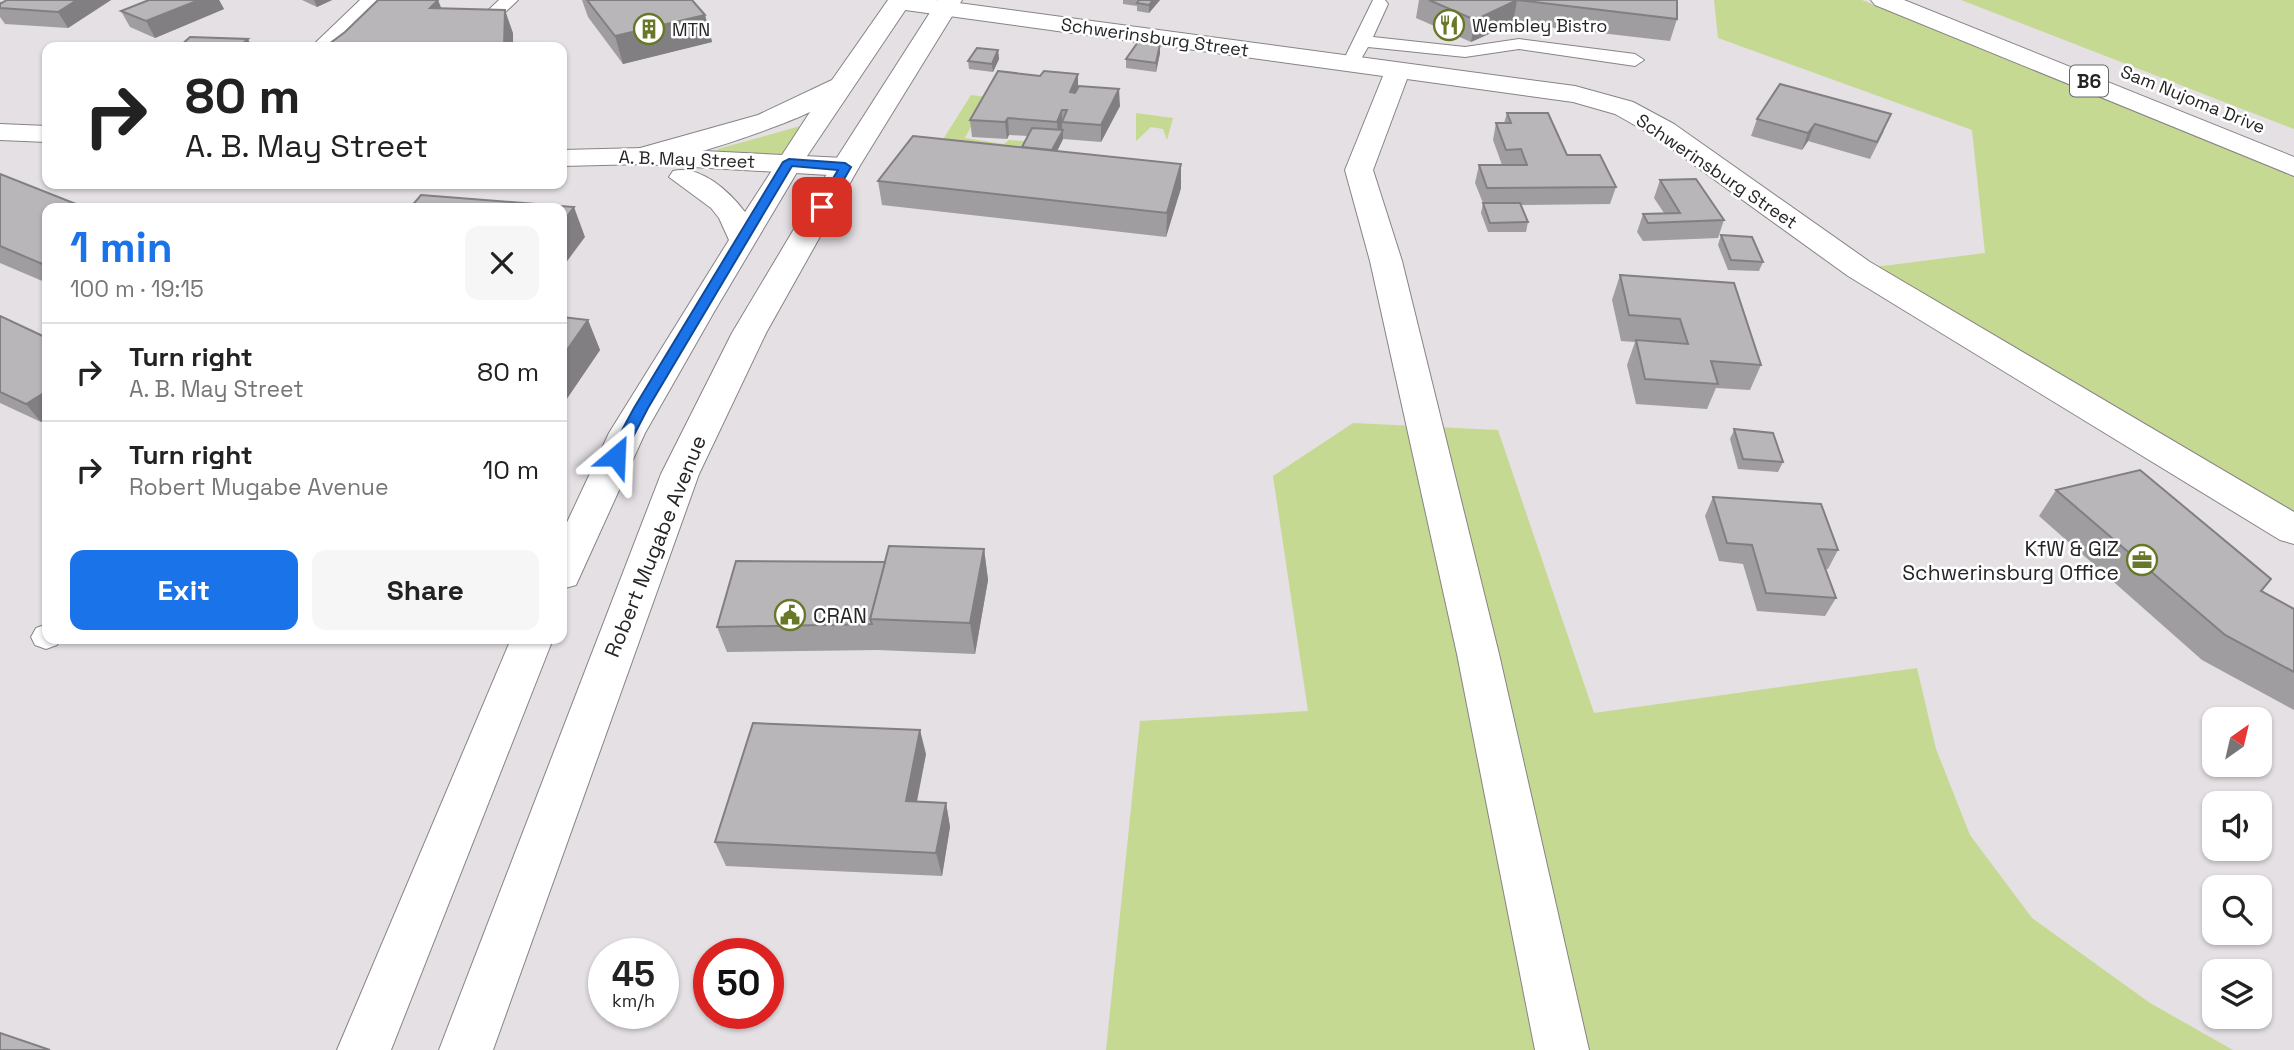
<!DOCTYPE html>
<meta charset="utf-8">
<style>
:root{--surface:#fff;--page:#f6f6f6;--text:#222;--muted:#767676;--line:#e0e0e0;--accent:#1a73e8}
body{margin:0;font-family:"Space Grotesk",sans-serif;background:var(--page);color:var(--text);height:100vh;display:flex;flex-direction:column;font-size:26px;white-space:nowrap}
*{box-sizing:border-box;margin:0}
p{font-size:23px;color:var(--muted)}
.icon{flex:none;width:38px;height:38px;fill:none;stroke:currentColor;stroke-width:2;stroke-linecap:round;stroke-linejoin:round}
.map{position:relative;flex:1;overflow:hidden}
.side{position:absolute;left:42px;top:203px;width:525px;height:441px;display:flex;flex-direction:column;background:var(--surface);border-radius:14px;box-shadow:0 2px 5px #0004}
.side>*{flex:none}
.top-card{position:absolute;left:42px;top:42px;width:525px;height:147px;border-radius:14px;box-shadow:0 2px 5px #0004;background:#fff;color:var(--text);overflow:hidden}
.needle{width:46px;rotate:34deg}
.tools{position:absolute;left:2202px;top:707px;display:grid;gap:14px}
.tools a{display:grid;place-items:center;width:70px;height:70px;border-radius:14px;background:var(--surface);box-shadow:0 2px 5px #0004;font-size:35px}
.speed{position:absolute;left:588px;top:938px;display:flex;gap:14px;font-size:35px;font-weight:700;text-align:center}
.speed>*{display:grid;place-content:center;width:91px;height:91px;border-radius:50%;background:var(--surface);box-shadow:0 2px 5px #0004;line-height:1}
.speed small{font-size:18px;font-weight:400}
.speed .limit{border:10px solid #d22;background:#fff;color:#111}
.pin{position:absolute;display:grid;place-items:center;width:60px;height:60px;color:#fff;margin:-30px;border-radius:14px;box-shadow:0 4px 10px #0006}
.me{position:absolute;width:77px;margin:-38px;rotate:26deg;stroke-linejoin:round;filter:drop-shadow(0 0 5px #0008)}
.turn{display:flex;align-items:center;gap:24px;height:147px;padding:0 28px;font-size:32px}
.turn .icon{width:91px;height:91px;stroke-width:2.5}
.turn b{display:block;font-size:49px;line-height:60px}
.round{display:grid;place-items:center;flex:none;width:74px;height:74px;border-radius:14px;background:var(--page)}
.headline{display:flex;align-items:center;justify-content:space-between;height:119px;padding:0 28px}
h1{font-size:42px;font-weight:800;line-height:52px;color:var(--accent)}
.action{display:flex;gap:14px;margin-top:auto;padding:14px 28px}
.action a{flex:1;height:80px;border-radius:14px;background:var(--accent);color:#fff;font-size:28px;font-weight:800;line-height:80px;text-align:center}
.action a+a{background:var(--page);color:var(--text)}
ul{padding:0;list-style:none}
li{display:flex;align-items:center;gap:21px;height:98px;padding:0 28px;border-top:2px solid var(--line)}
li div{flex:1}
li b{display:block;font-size:26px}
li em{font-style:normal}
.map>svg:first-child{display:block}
</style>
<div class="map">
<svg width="2294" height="1050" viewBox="0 0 2294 1050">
<rect width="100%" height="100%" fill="#e4e0e4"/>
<g fill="#c5d992">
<path d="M1714,0h148l432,170v360l-435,-261 126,-16 -13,-123 -254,-92z"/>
<path d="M1961,0h333v129z"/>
<path d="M971,95l16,2 -22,41 39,6 5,-4 15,1 -12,27 -82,-8z"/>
<path d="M1136,113l37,5 -6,22 -4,-11 -12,-2 -15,14z"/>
<path d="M804,125l-20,36 -73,-5 7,-7z"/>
<path d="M1353,423l145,7 96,283 323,-45 19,81 34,86 62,83 118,85 83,47h-1127l34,-329 168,-10 -35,-235z"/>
</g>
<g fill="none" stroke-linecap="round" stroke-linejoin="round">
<g stroke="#878386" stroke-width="2">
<g id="service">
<path d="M499,0h19l-21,20h-12l-3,-4z"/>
<path d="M1373,0h12l3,4 -15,33 92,10 54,-8 116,15 9,6 -9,6 -116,-17 -54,8 -97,-10 -7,12h-12l-3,-4z"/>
<path d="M47,624v15h14l-4,6 -11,4 -11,-4 -4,-8 5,-9z"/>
</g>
</g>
<g stroke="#878386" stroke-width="2">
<g id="minor">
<path d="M360,0h26l-49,47h-26z"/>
<path d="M888,0h48l639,86 58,16 41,22 196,138 424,250v32l-14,-4 -432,-264 -194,-140 -39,-22 -42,-12 -166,-23 -34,91 29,91 97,393 90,396h-54l-78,-396 -87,-393 -25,-91 38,-94 -485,-67 -8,-2z"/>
</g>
</g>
<g stroke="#878386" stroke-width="2">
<g id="tertiary">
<path d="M0,124l47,2v16l-47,-2z"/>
<path d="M643,148l202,10 10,3 4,6 -4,6 -10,3 -202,-12 -81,2v-16z"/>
</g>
</g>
<g stroke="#878386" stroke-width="2">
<g id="secondary">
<path d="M888,0h24l-109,162 -89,150 -69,121 -69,152 -14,4v-56l47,-100 120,-193 -10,-22 -8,-10 -42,-31 4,-6c27,-7 57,21 72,41l65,-100c-31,15 -147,57 -177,50l-4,-6 4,-6 125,-35 74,-35z"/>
<path d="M938,0h24l-103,167 -93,166 -67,141 -206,576h-54l222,-576 71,-141 99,-166z"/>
<path d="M511,639h42l-162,411h-54z"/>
</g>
</g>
<g stroke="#878386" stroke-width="2">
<path id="trunk" d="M1871,0h33l390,157v19l-419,-171z"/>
</g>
<use href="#service" fill="#fff" fill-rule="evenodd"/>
<use href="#minor" fill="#fff" fill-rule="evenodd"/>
<use href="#tertiary" fill="#fff" fill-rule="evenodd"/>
<use href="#secondary" fill="#fff" fill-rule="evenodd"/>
<use href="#trunk" fill="#fff" fill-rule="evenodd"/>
</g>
<g fill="#9f9d9f">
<path d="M7,0h104l-43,28 -63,-4 -5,-7v-16l1,2z"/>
<path d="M149,0h70l5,9 -69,29 -25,-11 -9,-16z"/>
<path d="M302,0h30l-15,7z"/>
<path d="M582,0h110l13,15 7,27 -89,22 -35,-47z"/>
<path d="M1123,0h37l-11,13 -12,-2v-5l-14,-2z"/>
<path d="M1419,0h258v19l-7,22 -157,-18 -42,19 -55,-24z"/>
<path d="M1160,44v9l-4,19 -30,-4v-9z"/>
<path d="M998,50l1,9 -6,13 -24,-3 -1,-8z"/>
<path d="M1078,87l42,19 -19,36 -38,-3 -6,12 124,13v24l-15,49 -284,-32 -4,-24 144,-34 6,-11 -19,-1 -2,4 -35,-2 -2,-17z"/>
<path d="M1507,113l60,42 49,32 -6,17 -89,1 7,17 -2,10h-38l-7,-19 2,-10 -8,-20 4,-18h23l-9,-25 3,-17h8z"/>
<path d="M1757,119l127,12 -14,28 -62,-18 -6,9 -51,-14z"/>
<path d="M0,174l47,34v75l-47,-20z"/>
<path d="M1660,180l64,40 -6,18 -75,3 -6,-9 6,-18 21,-1 -10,-15z"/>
<path d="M1721,235l42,27 -4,9 -31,-1 -10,-25z"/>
<path d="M1620,275l141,90 -11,25 -34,-2 -9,21 -71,-5 -9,-39 8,-23 -14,-1 -9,-41z"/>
<path d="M0,316l47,22v80l-6,4 -41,-19z"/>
<path d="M562,317l26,3 12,30 -34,50h-4z"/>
<path d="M1734,430l49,32 -5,10 -40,-3 -8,-30z"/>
<path d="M2056,490l238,119v101l-92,-50 -163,-144z"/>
<path d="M1713,497l125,53 -10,19h-3l11,29 -11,18 -68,-5 -14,-47 -24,-3 -14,-45z"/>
<path d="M984,549l4,31 -13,74 -97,-4 -151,2 -10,-25 168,-65z"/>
<path d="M926,754l-9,48 29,1 4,24 -8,49 -216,-10 -11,-24z"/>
</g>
<g fill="#827f82">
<path d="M77,0h34l-43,28 -10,-16z"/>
<path d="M199,0h20l5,9 -69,29 -9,-17z"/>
<path d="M314,0h18l-15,7z"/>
<path d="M438,0l9,22 -17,-14z"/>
<path d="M1153,0h7l-11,13v-8z"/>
<path d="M1517,0l-4,23 -42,19 4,-22z"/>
<path d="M505,10l8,23v14h-9z"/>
<path d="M705,15l7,27 -89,22 -8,-28z"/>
<path d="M248,39l4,8h-14z"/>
<path d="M1160,44v9l-4,19v-9z"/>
<path d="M998,50l1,9 -6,13 -1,-8z"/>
<path d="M1078,74v16l-7,19 -1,-17z"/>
<path d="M1119,89l1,17 -19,36v-17z"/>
<path d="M1062,110v18l-4,11 5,-9v9l-17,35 -1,-9 13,-26 -1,-17z"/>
<path d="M1008,118l1,17 -2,4 -2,-17z"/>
<path d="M1815,124l-7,17 -6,9 6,-17z"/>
<path d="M1181,164v24l-15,49 1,-24z"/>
<path d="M574,207l11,30 -23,31v-45z"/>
<path d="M588,320l12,30 -34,50 -4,-10v-33z"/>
<path d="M47,391v27l-6,4 -15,-18z"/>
<path d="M984,549l4,31 -13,74 -5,-31z"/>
<path d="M920,730l6,24 -14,71 -6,-24z"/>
<path d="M946,803l4,24 -8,49 -6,-23z"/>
</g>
<g fill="#b9b6b9" stroke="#827f82" stroke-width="2">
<path d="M7,0h70l-19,12 -58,-4v-4z"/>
<path d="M149,0h50l-53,21 -25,-10z"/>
<path d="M378,0h60l-8,8 75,2 -1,37h-179l20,-15z"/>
<path d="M587,0h105l13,15 -90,21z"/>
<path d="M1139,0h14l-4,5 -12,-2z"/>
<path d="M1429,0h248v19l-160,-19 -42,20z"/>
<path d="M190,37l58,2 -10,8h-59z"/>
<path d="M1138,42l22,2 -4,19 -30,-4z"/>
<path d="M977,48l21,2 -6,14 -24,-3z"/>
<path d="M998,71l42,5 4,-5 34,3 -8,18 5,1 4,-7 40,3 -18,36 -39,-3 5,-12h-5l-5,12 -49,-4 -3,4 -35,-2z"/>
<path d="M1780,84l111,30 -14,28 -62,-18 -7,9 -51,-14z"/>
<path d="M1507,113h41l19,42h33l16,32 -129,1 -8,-23h48l-6,-16 -15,1 -10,-27h15z"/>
<path d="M1032,128l31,2 -11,20 -30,-3z"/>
<path d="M913,136l268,28 -14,49 -289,-32z"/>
<path d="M0,174l86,34h-39v58l-47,-20z"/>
<path d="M1696,179l28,41 -76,3 -5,-9 37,-1 -20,-33z"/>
<path d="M421,195l153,12 -12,16v-15h-152z"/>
<path d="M1483,203h37l8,19 -38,1z"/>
<path d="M1721,235l31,2 11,25 -32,-2z"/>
<path d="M1620,275l114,8 27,82 -50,-4 7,23 -73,-5 -9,-39 52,4 -8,-25 -51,-4z"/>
<path d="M0,316l47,22v53l-21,13 -26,-12z"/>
<path d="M562,317l26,3 -26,37z"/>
<path d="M1734,429l39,4 10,29 -40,-3z"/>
<path d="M2140,470l131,109 -10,12 33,18v63l-69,-37 -169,-145z"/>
<path d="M1713,497l108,7 17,46 -20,-1 18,49 -70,-5 -14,-48 -25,-2z"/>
<path d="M889,546l95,3 -14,74 -100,-4z"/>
<path d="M736,561l149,1 -15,57 2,5 -155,3z"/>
<path d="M753,723l167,7 -14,71 40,2 -10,50 -221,-11z"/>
<path d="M0,1033l50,17h-50z"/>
</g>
<path fill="#1a73e8" stroke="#114b97" stroke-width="2" d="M789,159l56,4 6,4 -23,40 -6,4 -6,-4 22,-37 -46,-4 -144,242 -27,52h-10l-3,-4 26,-48 149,-246z"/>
<defs>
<g id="restaurant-ring" transform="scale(1.575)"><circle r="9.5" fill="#fff" stroke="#677929" stroke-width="1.5"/><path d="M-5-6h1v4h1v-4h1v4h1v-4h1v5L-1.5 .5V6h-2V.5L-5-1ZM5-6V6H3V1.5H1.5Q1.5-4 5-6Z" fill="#677929"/></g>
<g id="building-ring" transform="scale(1.575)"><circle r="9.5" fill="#fff" stroke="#677929" stroke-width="1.5"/><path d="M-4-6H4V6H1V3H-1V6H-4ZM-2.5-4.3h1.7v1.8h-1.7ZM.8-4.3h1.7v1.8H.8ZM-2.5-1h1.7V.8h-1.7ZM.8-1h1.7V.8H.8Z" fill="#677929"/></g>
<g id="office-ring" transform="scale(1.575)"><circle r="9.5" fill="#fff" stroke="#677929" stroke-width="1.5"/><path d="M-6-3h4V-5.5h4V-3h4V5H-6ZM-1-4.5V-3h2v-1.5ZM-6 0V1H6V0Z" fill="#677929"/></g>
<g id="civic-ring" transform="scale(1.575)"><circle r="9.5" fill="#fff" stroke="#677929" stroke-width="1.5"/><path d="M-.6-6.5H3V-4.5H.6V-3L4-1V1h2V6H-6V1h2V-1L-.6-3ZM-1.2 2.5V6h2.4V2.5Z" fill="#677929"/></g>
</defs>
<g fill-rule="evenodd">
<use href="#restaurant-ring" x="1449" y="25"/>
<use href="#building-ring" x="649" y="29"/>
<use href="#office-ring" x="2142" y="560"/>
<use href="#civic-ring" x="790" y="615"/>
</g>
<g text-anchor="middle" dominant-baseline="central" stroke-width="5" stroke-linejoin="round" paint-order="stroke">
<g font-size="18" fill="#262526" stroke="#fff" text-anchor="start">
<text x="1472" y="25">Wembley Bistro</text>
<text x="672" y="29">MTN</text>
</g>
<g font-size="18" fill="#262526" stroke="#fff">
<text transform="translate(1155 37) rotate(8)">Schwerinsburg Street</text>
<text transform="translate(2193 99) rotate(22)">Sam Nujoma Drive</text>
<text transform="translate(687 159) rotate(2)">A. B. May Street</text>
<text transform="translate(1717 171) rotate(34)">Schwerinsburg Street</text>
</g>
<rect fill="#fff" stroke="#676667" stroke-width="2" x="2070" y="65.5" width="38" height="31" rx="5"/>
<g font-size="19" font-weight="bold" fill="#262526">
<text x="2089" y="81">B6</text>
</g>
<g font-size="21" fill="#262526" stroke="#fff">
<text transform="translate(655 546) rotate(-68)">Robert Mugabe Avenue</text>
</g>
<g font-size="21" fill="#262526" stroke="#fff" text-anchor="end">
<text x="2119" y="548">KfW &amp; GIZ<tspan x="2119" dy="24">Schwerinsburg Office</tspan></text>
<text x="813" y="615" text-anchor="start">CRAN</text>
</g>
</g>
</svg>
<div class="tools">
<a><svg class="needle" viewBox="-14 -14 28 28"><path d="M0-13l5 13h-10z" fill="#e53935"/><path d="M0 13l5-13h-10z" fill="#767676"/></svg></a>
<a><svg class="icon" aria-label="sound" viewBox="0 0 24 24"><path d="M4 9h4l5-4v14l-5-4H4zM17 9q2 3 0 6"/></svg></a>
<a><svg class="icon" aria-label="search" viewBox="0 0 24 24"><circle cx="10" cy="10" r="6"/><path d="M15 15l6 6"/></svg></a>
<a><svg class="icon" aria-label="layers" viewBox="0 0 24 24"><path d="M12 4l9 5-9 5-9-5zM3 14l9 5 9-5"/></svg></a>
</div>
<div class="speed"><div>45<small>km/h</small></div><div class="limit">50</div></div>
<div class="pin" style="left:822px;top:207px;background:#d93025"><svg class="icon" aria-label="arrive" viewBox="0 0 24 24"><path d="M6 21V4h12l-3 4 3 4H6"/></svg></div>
<svg class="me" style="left:616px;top:456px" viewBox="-20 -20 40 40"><path d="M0-17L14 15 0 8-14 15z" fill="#1a73e8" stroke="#fff" stroke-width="4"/></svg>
<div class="top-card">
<div class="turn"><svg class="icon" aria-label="right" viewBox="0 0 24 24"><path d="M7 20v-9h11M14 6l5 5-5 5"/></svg><div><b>80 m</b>A. B. May Street</div></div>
</div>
<section class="side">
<div class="headline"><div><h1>1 min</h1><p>100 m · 19:15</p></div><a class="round"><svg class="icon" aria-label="close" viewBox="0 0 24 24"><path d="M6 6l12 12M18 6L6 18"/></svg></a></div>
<ul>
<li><svg class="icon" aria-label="right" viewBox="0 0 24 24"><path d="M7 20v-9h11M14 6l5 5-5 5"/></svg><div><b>Turn right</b><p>A. B. May Street</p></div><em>80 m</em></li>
<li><svg class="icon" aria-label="right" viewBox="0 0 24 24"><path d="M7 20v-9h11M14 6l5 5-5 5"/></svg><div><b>Turn right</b><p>Robert Mugabe Avenue</p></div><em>10 m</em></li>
</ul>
<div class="action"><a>Exit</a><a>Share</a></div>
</section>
</div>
